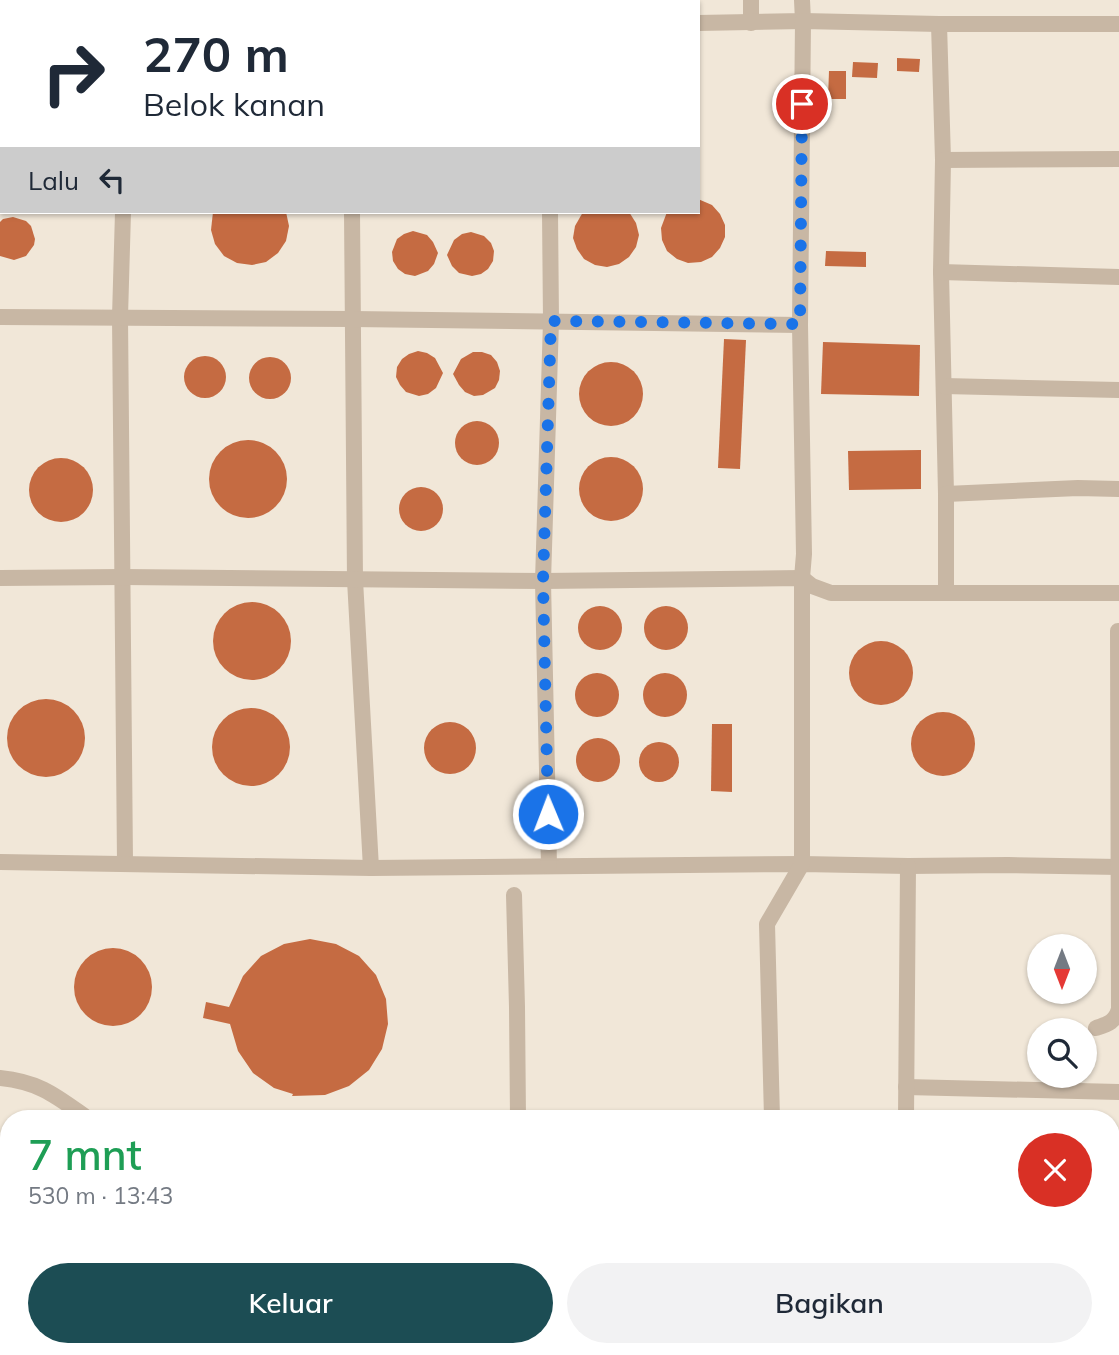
<!DOCTYPE html>
<html lang="id">
<meta charset="utf-8">
<style>
:root{--surface:#fff;--page:#f2f2f3;--text:#1f2937;--muted:#747a83;--accent:#1c4d54}
body{margin:0;font-family:Mulish,sans-serif;background:var(--page);color:var(--text);height:100vh;display:flex;flex-direction:column;font-size:26px;white-space:nowrap}
*{box-sizing:border-box;margin:0}
p{font-size:23px;color:var(--muted)}
.icon{flex:none;width:38px;height:38px;fill:none;stroke:currentColor;stroke-width:2;stroke-linecap:round;stroke-linejoin:round}
.map{position:relative;flex:1;overflow:hidden}
.details{position:absolute;left:0px;top:1110px;width:1120px;height:247px;display:flex;flex-direction:column;background:var(--surface);border-radius:28px 28px 0 0;box-shadow:0 2px 5px #0004}
.details>*{flex:none}
.top-card{position:absolute;left:0px;top:0px;width:700px;height:214px;box-shadow:0 2px 5px #0004;background:#fff;color:var(--text);overflow:hidden}
.needle{width:46px;rotate:180deg}
.tools{position:absolute;left:1027px;top:934px;display:grid;gap:14px}
.tools a{display:grid;place-items:center;width:70px;height:70px;border-radius:50%;background:var(--surface);box-shadow:0 2px 5px #0004;font-size:35px}
.pin{position:absolute;display:grid;place-items:center;width:60px;height:60px;color:#fff;margin:-30px;border:4px solid #fff;border-radius:50%;box-shadow:0 2px 7px #0007}
.me{position:absolute;width:77px;margin:-38px;rotate:359deg;stroke-linejoin:round;filter:drop-shadow(0 0 5px #0008)}
.turn{display:flex;align-items:center;gap:24px;height:147px;padding:0 28px;font-size:32px}
.turn .icon{width:91px;height:91px;stroke-width:2.5}
.turn b{display:block;font-size:49px;line-height:60px}
.then{display:flex;align-items:center;height:66px;padding:0 28px;background:#0003;gap:14px;font-size:26px}
.round{display:grid;place-items:center;flex:none;width:74px;height:74px;border-radius:37px;background:var(--page)}
.summary{display:flex;align-items:center;justify-content:space-between;height:119px;padding:0 28px}
h1{font-size:42px;font-weight:600;line-height:52px;color:#1e9e55}
.action{display:flex;gap:14px;margin-top:auto;padding:14px 28px}
.action a{flex:1;height:80px;border-radius:42px;background:var(--accent);color:#fff;font-size:28px;font-weight:600;line-height:80px;text-align:center}
.action a+a{background:var(--page);color:var(--text)}
.map>svg:first-child{display:block}
</style>
<div class="map">
<svg width="1119" height="1355" viewBox="0 0 1119 1355">
<rect width="100%" height="100%" fill="#f1e7d8"/>
<g fill="#c56b42">
<path d="M897,58l23,1 -1,13 -22,-1z"/>
<path d="M853,62l25,1 -1,15 -25,-1z"/>
<path d="M829,71h17v28h-18z"/>
<path d="M698,199l14,6 8,9 5,11v12l-5,11 -8,9 -11,5 -13,1 -11,-4 -10,-8 -5,-11 -1,-12 6,-16h31z"/>
<path d="M213,212h73l3,14 -3,15 -8,12 -12,9 -14,3 -15,-2 -13,-7 -9,-12 -4,-14z"/>
<path d="M583,212h46l7,11 3,12 -3,12 -7,10 -10,7 -12,3 -12,-2 -11,-6 -7,-10 -4,-11 2,-12z"/>
<path d="M13,217l13,4 5,5 4,13 -1,6 -8,11 -12,4 -14,-4v-34l3,-3z"/>
<path d="M413,231l14,4 6,7 5,11 -4,11 -6,7 -13,5 -10,-2 -7,-5 -5,-8 -1,-9 5,-13 7,-5z"/>
<path d="M471,232l13,4 7,7 3,8 -1,10 -5,8 -7,5 -9,2 -13,-3 -7,-7 -5,-11 7,-15 8,-6z"/>
<path d="M826,251l40,1v15l-41,-1z"/>
<path d="M724,339l22,1 -6,129 -22,-1z"/>
<path d="M823,342l97,3 -1,51 -98,-2z"/>
<path d="M418,351l9,2 8,5 8,15 -7,15 -8,6 -9,2 -13,-4 -6,-7 -4,-8 1,-10 5,-8 7,-5z"/>
<path d="M473,352h9l9,3 6,7 3,9 -1,9 -4,8 -12,7 -9,1 -9,-4 -6,-7 -6,-11 8,-15z"/>
<circle cx="205" cy="377" r="21"/>
<circle cx="270" cy="378" r="21"/>
<circle cx="611" cy="394" r="32"/>
<circle cx="477" cy="443" r="22"/>
<circle cx="248" cy="479" r="39"/>
<path d="M921,450v39l-72,1 -1,-39z"/>
<circle cx="611" cy="489" r="32"/>
<circle cx="61" cy="490" r="32"/>
<circle cx="421" cy="509" r="22"/>
<circle cx="252" cy="641" r="39"/>
<circle cx="666" cy="628" r="22"/>
<circle cx="600" cy="628" r="22"/>
<circle cx="881" cy="673" r="32"/>
<circle cx="665" cy="695" r="22"/>
<circle cx="597" cy="695" r="22"/>
<circle cx="46" cy="738" r="39"/>
<circle cx="251" cy="747" r="39"/>
<circle cx="943" cy="744" r="32"/>
<circle cx="450" cy="748" r="26"/>
<path d="M712,724h20v68l-21,-1z"/>
<circle cx="598" cy="760" r="22"/>
<circle cx="659" cy="762" r="20"/>
<path d="M310,939l26,5 23,12 17,19 10,24 2,25 -6,25 -13,21 -20,16 -24,9 -33,1 1,-2 -19,-6 -21,-15 -15,-22 -8,-27 -27,-6 3,-16 23,5 14,-31 18,-20 23,-12z"/>
<circle cx="113" cy="987" r="39"/>
</g>
<g fill="none" stroke-linecap="round" stroke-linejoin="round">
<g stroke="#c8b7a4" stroke-width="16">
<path d="M451,0v2"/>
<path d="M751,0v23"/>
<path d="M599,2v-2"/>
<path d="M698,23l105,-2 -1,-21"/>
<path d="M0,24h2"/>
<path d="M939,24l4,136 -2,112 5,222v98"/>
<path d="M943,160l176,-1"/>
<path d="M123,212l-3,105 5,546"/>
<path d="M352,212l3,368 16,288"/>
<path d="M941,272l178,5"/>
<path d="M0,317l353,2 447,6"/>
<path d="M944,386l175,4"/>
<path d="M946,494l132,-6 41,1"/>
<path d="M0,578l123,-1 420,4 259,-3 10,8 19,7h288"/>
<path d="M0,862l371,6 431,-4 106,2 100,-1 111,2"/>
<path d="M549,866l-6,-285 8,-260 -1,-109"/>
<path d="M514,895l3,112 1,111"/>
<path d="M1096,1028c12,-4 19,-6 23,-19l-1,-378"/>
<path d="M0,1078c40,4 56,18 87,40"/>
<path d="M906,1087l213,5"/>
<path d="M772,1118l-5,-194 35,-60v-286l2,-24 -4,-229 3,-304 136,3h180"/>
<path d="M906,1118l2,-252"/>
<path d="M1111,1295h8"/>
<path d="M0,1324l9,1"/>
<path d="M486,1348l10,7"/>
<path d="M1039,1348l1,7"/>
<path d="M615,1355v-7"/>
<path d="M775,1355v-7"/>
<path d="M901,1355v-7"/>
</g>
</g>
<g fill="none" stroke-linecap="round" stroke-linejoin="round">
<path stroke="#1a73e8" stroke-width="12" stroke-dasharray="0 21.6" d="M548,814l-5,-233 8,-260 249,3 2,-220"/>
</g>
</svg>
<div class="tools">
<a><svg class="needle" viewBox="-14 -14 28 28"><path d="M0-13l5 13h-10z" fill="#e53935"/><path d="M0 13l5-13h-10z" fill="#747a83"/></svg></a>
<a><svg class="icon" aria-label="search" viewBox="0 0 24 24"><circle cx="10" cy="10" r="6"/><path d="M15 15l6 6"/></svg></a>
</div>
<div class="pin" style="left:802px;top:104px;background:#d93025"><svg class="icon" aria-label="arrive" viewBox="0 0 24 24"><path d="M6 21V4h12l-3 4 3 4H6"/></svg></div>
<svg class="me" style="left:548px;top:814px" viewBox="-20 -20 40 40"><circle r="17" fill="#1a73e8" stroke="#fff" stroke-width="3"/><path d="M0-11L8 9 0 5-8 9z" fill="#fff"/></svg>
<div class="top-card">
<div class="turn"><svg class="icon" aria-label="right" viewBox="0 0 24 24"><path d="M7 20v-9h11M14 6l5 5-5 5"/></svg><div><b>270 m</b>Belok kanan</div></div>
<div class="then">Lalu<svg class="icon" aria-label="left" viewBox="0 0 24 24"><path d="M17 20v-9H6M10 6l-5 5 5 5"/></svg></div>
</div>
<section class="details">
<div class="summary"><div><h1>7 mnt</h1><p>530 m · 13:43</p></div><a class="round" style="background:#d93025;color:#fff"><svg class="icon" aria-label="close" viewBox="0 0 24 24"><path d="M6 6l12 12M18 6L6 18"/></svg></a></div>
<div class="action"><a>Keluar</a><a>Bagikan</a></div>
</section>
</div>
